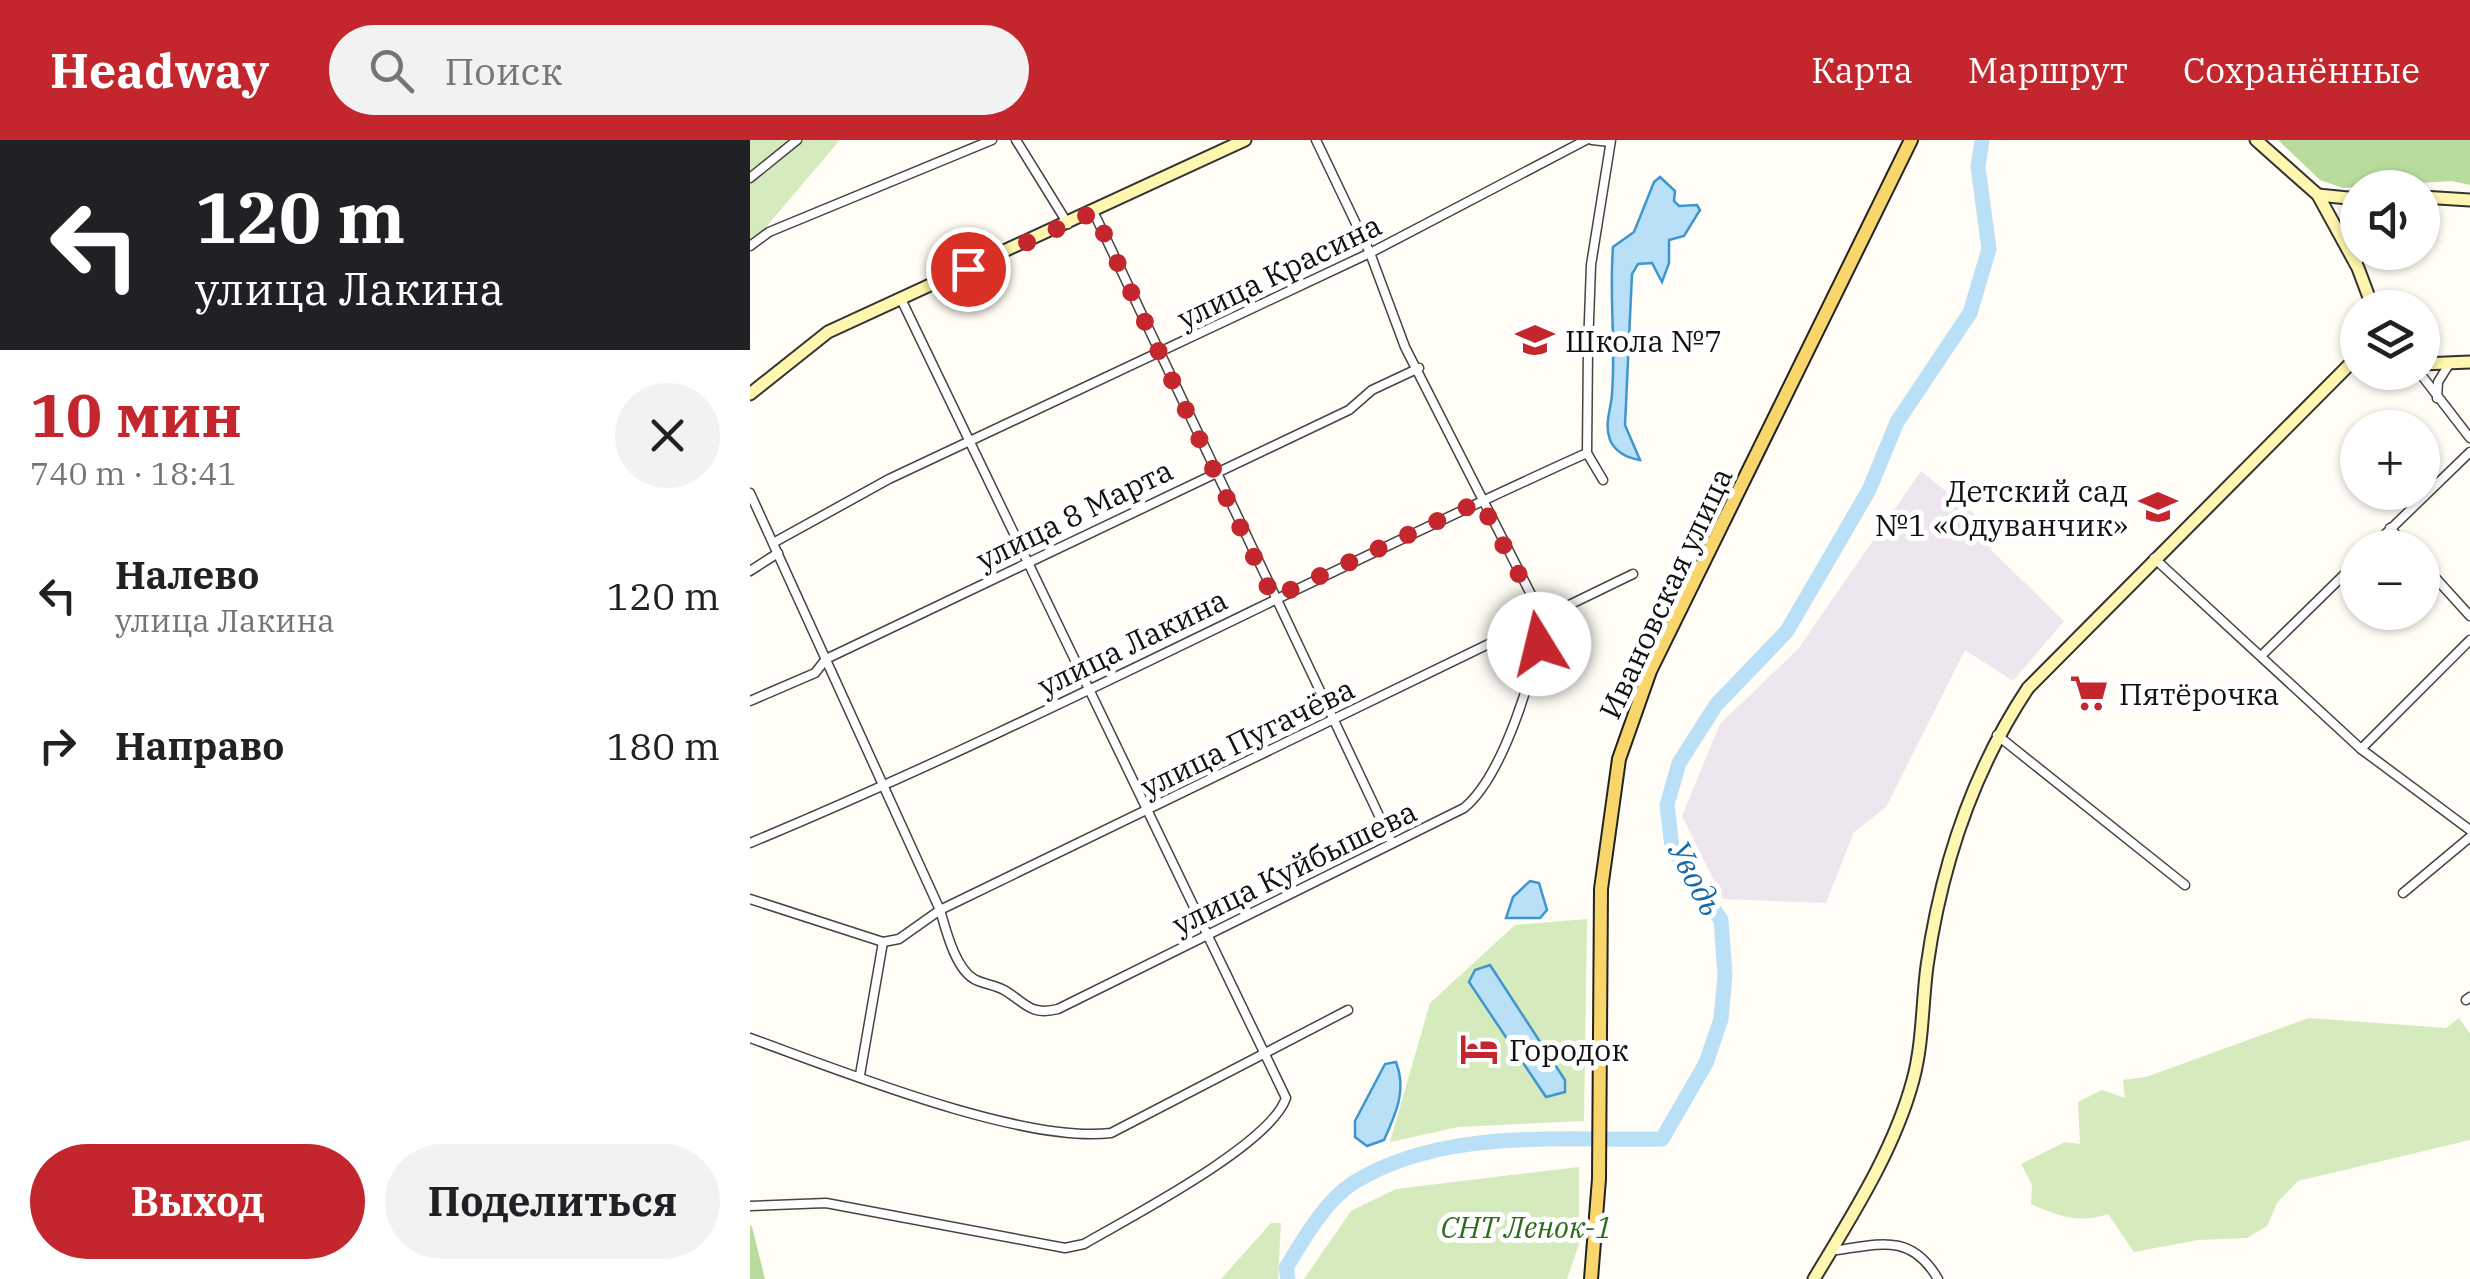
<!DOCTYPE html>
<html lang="ru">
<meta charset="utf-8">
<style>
:root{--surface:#fff;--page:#f2f2f2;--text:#202124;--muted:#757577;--accent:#c4262e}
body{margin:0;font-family:"IBM Plex Serif",serif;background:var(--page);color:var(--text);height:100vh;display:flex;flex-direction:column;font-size:38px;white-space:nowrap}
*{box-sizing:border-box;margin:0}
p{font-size:32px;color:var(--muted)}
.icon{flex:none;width:55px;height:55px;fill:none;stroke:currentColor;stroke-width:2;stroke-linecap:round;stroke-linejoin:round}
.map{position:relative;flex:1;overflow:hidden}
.side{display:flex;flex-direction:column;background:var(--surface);width:750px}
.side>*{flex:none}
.banner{background:#202124;color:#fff;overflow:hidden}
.fabs{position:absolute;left:1590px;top:30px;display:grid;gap:20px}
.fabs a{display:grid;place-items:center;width:100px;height:100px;border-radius:50%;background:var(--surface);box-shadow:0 2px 8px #0004;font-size:50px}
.pin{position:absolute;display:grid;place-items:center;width:85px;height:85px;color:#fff;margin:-42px;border:5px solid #fff;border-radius:50%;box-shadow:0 2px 10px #0007}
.me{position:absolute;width:110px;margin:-55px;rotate:351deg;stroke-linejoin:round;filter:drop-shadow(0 0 8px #0008)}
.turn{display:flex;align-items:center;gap:35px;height:210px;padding:0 30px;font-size:45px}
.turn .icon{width:130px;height:130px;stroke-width:2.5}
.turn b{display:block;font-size:70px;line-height:85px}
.round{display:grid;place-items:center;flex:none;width:105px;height:105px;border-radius:52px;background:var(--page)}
.overview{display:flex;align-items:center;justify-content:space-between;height:170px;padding:0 30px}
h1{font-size:60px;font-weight:700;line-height:75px;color:var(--accent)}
.cta{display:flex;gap:20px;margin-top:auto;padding:20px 30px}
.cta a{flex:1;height:115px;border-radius:60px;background:var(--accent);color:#fff;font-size:40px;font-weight:700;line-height:115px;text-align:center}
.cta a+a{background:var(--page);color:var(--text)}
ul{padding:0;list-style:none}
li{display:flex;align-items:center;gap:30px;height:150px;padding:0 30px}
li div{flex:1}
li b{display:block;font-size:38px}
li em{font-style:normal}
header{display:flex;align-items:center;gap:60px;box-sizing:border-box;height:140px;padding:0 50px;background:var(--accent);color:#fff}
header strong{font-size:48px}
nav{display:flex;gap:55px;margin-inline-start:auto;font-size:35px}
.search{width:700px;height:90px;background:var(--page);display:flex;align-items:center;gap:25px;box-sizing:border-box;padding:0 35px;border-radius:55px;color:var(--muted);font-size:38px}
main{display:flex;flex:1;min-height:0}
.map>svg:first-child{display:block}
</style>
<header>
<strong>Headway</strong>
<div class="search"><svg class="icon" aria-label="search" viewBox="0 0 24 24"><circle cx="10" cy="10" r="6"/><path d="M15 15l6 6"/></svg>Поиск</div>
<nav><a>Карта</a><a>Маршрут</a><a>Сохранённые</a></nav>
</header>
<main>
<section class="side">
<div class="banner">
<div class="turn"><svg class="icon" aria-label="left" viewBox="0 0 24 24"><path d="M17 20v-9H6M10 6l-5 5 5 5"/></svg><div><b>120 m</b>улица Лакина</div></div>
</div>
<div class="overview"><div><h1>10 мин</h1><p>740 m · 18:41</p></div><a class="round"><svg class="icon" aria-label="close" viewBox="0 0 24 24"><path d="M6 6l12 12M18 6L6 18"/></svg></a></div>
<ul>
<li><svg class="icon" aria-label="left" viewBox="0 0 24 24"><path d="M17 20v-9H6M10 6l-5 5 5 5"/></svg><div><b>Налево</b><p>улица Лакина</p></div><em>120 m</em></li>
<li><svg class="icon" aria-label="right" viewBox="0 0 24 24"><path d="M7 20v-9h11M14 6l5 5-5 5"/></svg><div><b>Направо</b></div><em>180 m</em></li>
</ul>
<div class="cta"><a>Выход</a><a>Поделиться</a></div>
</section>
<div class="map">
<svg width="1720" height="1139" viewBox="0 0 1720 1139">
<rect width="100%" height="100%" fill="#fffdf5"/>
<path fill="#eee6ef" d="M1171,331l80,65 -11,13 74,72 -51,60 -48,-31 -79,157 -32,25 -28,71 -103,-4 -41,-83 38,-92 78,-75z"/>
<g fill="#d5ebbd">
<path d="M0,0h90l-90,106z"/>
<path d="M837,779l-3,202 -126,6 -68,15 40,-139 85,-78z"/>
<path d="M1559,878l137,10 13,-10 11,16v106l-172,41 -21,22 -10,23 -20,12 -49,2 -64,12 -26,-38c-28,10 -50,2 -77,-10l1,-19 -11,-21 44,-22 15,2 -2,-42 24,-12 23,8 -2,-18 23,-3z"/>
<path d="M829,1027v77l-12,35h-263l47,-68 45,-22z"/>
<path d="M521,1083h10l-3,56h-57z"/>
</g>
<g fill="#b9dc9c">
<path d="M1528,0h192v45l-18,-4 -109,7 -23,-8z"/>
<path d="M0,1085l2,2 13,52h-15z"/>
</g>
<g fill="#b9e0f7" stroke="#3f96cf" stroke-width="2.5">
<path d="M910,37l15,14 -1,10 5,5 18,-1 3,5 -16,26 -15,4v23l-7,19 -10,-19 -14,1 -6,10 -7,151 15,35c-13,-2 -24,-7 -30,-20 -6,-17 1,-30 2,-46 4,-49 -3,-98 1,-147l21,-15 20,-50z"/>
<path d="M780,741l9,2 8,27 -7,8h-34l7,-21z"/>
<path d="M740,825l75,115v12l-19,5 -77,-115 6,-12z"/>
<path d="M646,922c11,28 0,51 -12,78l-17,6 -12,-9v-16l30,-57z"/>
</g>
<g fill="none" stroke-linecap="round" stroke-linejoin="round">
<path stroke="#b9e0f7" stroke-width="15" d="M538,1139l-2,-11c17,-28 39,-67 67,-85 90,-56 208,-42 309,-44l44,-76 15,-44 4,-44 -4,-55 -49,-73 -5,-42 12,-42 37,-58 71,-74 82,-141 28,-68 73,-109 19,-64 -11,-82 4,-27"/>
<g stroke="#444" stroke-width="11">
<g id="street">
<path d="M266,0l52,84"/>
<path d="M842,0l18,2"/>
<path d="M0,38l47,-38"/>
<path d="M344,73l298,630"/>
<path d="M0,106l19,-14 223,-92"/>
<path d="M1669,232l51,66"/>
<path d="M1687,258l1,-16 10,-16"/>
<path d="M853,340l-16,-27 1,-105 3,-83 20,-125"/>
<path d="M0,353l190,417c6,20 15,58 34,69 9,5 21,6 30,11 22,13 26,26 54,19l406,-201c40,-33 71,-138 79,-190l-138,-271 -35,-94 -54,-113"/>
<path d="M1640,388l18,20"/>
<path d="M23,403l116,-64 481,-226 216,-113"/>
<path d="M1621,408l99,-96"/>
<path d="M1404,418l207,191 109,81"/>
<path d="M1672,423l48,53"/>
<path d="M0,431l28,-18"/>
<path d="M1511,516l97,-95"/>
<path d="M0,561l65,-28 11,-14 523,-249 23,-20 47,-22"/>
<path d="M1247,595l188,150"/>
<path d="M1611,609l109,-109"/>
<path d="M0,703c284,-118 556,-264 837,-390"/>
<path d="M1653,753l67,-56"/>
<path d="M0,759l133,43 16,-3 41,-29 693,-336"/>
<path d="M1716,860l4,-3"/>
<path d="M0,898c89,32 272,106 361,95l237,-123"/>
<path d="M110,935l23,-133"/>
<path d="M0,1066l76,-3 239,45 19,-4c46,-27 186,-99 202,-146l-385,-799"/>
<path d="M1081,1111c46,-6 79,-20 107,28"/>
</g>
</g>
<g stroke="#333" stroke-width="15">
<g id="secondary">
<path d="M1506,0l62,55 40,73 15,40"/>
<path d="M1568,55l40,4"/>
<path d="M1672,57l48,3"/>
<path d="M1607,120l-3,-32 4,-13"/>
<path d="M1672,224l48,-2"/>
<path d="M0,254l78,-62 417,-192"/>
<path d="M1064,1139c37,-62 80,-128 99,-199 10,-37 9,-76 14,-114 14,-99 46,-195 101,-278l330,-332"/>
</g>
</g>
<g stroke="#222" stroke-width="16">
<path id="primary" d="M841,1139l8,-100 2,-290 18,-130 31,-88 261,-531"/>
</g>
<use href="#street" stroke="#fff" stroke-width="8"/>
<use href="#secondary" stroke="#fff6b0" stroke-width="11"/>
<use href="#primary" stroke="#f9d66b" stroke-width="12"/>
</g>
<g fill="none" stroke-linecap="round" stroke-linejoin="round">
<path stroke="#c4262e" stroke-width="18" stroke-dasharray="0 32.4" d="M218,129l126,-57 179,386 207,-97 62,117 -3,26"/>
</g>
<defs>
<g id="school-bare" transform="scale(3)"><path d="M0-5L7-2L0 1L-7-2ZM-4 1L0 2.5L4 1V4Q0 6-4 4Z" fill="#c4262e" stroke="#fff" stroke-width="2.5" paint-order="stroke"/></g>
<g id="supermarket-bare" transform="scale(3)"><path d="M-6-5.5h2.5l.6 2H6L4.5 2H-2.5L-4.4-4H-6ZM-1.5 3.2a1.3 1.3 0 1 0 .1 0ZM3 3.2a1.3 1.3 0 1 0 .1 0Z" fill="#c4262e" stroke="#fff" stroke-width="2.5" paint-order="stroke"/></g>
<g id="hotel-bare" transform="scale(3)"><path d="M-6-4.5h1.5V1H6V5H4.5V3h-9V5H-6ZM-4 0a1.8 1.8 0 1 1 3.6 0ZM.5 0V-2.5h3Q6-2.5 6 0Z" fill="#c4262e" stroke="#fff" stroke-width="2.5" paint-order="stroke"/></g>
</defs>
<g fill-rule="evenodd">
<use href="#school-bare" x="785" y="200"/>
<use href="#school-bare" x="1408" y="367"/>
<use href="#supermarket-bare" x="1339" y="553"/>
<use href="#hotel-bare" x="729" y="909"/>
</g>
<g text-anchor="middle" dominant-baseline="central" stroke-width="10" stroke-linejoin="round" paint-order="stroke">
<g font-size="30" fill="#111" stroke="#fff">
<text transform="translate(529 131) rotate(-26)">улица Красина</text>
<text transform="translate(324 374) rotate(-26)">улица 8 Марта</text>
<text transform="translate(915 453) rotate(-65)">Ивановская улица</text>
<text transform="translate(382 502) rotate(-26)">улица Лакина</text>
<text transform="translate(497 597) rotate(-26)">улица Пугачёва</text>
<text transform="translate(544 727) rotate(-26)">улица Куйбышева</text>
</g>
<g font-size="30" fill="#111" stroke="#fff" text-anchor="start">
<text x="815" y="200">Школа №7</text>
<text x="1378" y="350" text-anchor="end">Детский сад<tspan x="1378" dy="34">№1 «Одуванчик»</tspan></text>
<text x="1369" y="553">Пятёрочка</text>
<text x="759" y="909">Городок</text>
</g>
<g font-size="30" font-style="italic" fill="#2f6b1f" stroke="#fff">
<text x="776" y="1086">СНТ Ленок-1</text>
</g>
<g font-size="32" font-style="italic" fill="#1768a6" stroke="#fff">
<text transform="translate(946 738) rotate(62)">Уводь</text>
</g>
</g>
</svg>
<div class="fabs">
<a><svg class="icon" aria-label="sound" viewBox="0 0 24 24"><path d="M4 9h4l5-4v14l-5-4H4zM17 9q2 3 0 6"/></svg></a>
<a><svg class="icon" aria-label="layers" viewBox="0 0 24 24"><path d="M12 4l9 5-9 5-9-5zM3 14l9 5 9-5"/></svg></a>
<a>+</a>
<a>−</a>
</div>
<div class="pin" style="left:218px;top:129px;background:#d93025"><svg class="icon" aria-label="arrive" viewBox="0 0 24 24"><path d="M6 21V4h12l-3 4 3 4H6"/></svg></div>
<svg class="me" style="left:789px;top:504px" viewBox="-20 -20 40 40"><circle r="19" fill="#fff"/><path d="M0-13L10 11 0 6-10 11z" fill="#c4262e"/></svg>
</div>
</main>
